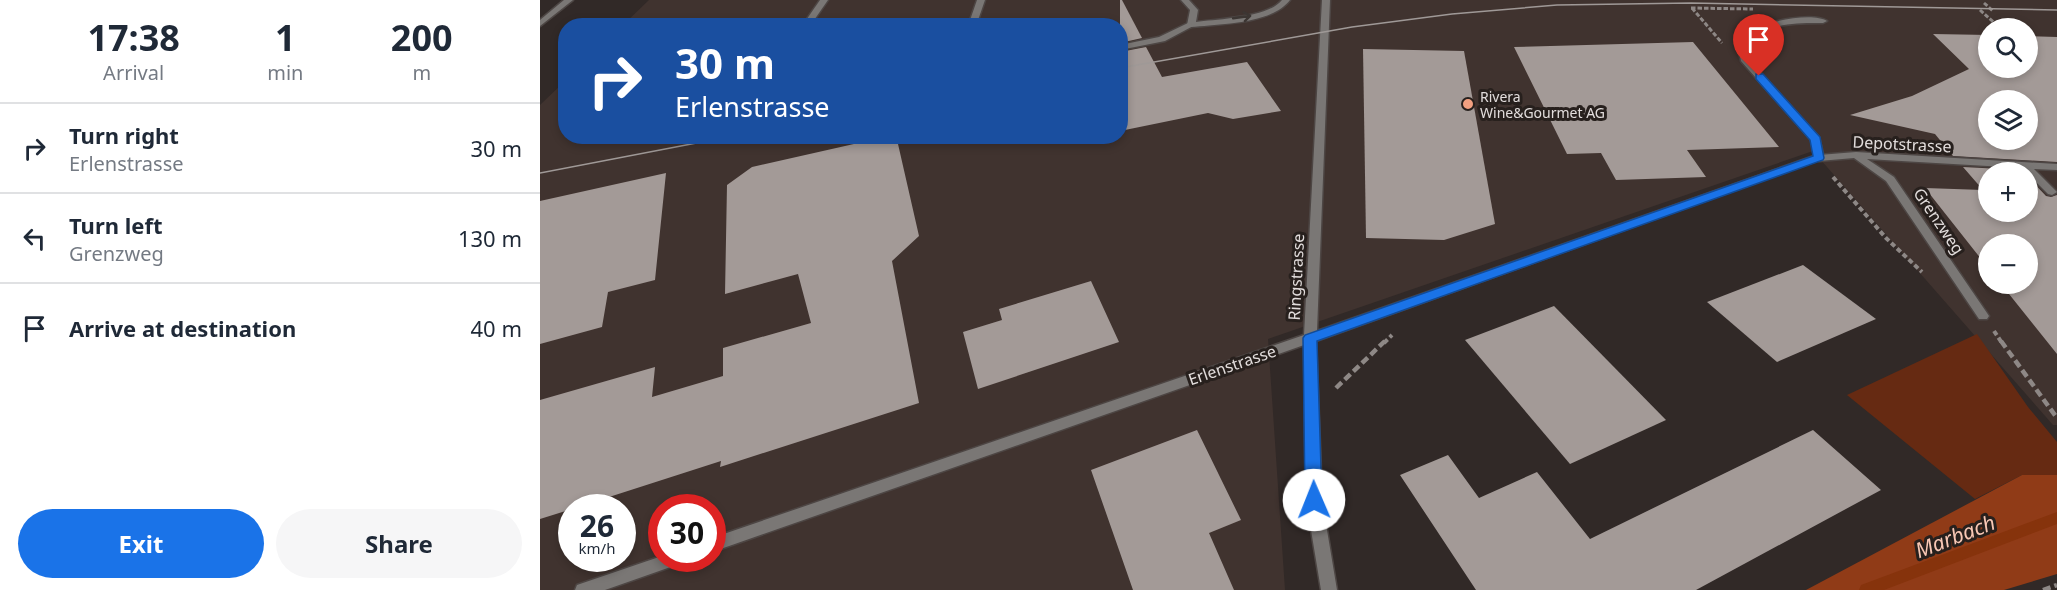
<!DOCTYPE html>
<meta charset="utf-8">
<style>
:root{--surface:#fff;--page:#f6f6f7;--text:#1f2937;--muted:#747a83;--line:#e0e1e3;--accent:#1a73e8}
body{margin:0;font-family:"Noto Sans",sans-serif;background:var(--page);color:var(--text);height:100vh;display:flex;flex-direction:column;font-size:22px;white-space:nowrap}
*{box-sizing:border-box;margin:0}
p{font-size:20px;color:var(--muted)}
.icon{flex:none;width:33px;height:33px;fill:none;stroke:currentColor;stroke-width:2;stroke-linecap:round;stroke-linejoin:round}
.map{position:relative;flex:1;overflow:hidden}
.drawer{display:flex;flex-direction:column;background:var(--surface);width:540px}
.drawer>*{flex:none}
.hud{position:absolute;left:18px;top:18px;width:570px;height:126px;border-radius:24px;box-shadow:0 3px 9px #0003;background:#1a4fa0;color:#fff;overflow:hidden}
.buttons{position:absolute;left:1438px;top:18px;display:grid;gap:12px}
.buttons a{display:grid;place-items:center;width:60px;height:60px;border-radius:50%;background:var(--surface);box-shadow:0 3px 9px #0003;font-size:30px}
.speed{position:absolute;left:18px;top:494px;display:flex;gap:12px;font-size:30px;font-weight:700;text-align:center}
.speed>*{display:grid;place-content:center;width:78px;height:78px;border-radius:50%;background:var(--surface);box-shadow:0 3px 9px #0003;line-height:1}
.speed small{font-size:15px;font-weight:400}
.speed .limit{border:9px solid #d22;background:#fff;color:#111}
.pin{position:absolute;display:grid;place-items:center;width:51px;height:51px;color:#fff;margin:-62px -26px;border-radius:50% 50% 50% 0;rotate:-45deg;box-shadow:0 0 6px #0007}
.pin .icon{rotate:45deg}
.me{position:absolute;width:66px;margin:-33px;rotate:359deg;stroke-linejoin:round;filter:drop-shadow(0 0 4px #0008)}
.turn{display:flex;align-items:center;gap:21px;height:126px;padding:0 18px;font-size:27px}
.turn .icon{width:78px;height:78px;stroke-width:2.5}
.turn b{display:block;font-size:42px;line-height:51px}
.eta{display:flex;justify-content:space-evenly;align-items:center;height:102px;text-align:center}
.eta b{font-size:36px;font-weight:700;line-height:42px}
.action{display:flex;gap:12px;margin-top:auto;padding:12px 18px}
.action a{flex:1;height:69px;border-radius:36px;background:var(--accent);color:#fff;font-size:24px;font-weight:700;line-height:69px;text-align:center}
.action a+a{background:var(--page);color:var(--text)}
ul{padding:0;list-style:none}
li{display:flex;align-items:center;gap:18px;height:90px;padding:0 18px;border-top:2px solid var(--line)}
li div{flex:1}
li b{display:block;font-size:22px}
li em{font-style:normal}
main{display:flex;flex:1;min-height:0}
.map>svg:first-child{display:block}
</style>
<main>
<section class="drawer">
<div class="eta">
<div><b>17:38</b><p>Arrival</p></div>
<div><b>1</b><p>min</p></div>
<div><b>200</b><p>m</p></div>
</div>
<ul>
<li><svg class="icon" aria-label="right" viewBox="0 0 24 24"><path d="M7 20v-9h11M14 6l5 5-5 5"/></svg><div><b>Turn right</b><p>Erlenstrasse</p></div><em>30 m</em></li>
<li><svg class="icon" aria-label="left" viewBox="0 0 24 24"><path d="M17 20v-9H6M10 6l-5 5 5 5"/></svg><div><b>Turn left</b><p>Grenzweg</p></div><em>130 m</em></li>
<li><svg class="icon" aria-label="arrive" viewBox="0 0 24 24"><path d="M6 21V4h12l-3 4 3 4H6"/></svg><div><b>Arrive at destination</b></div><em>40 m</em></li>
</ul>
<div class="action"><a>Exit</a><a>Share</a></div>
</section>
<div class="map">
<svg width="1517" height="590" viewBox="0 0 1517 590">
<rect width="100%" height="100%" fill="#312927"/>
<path fill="#40332f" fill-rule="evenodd" d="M109,0h1408v425h-4l-240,-274 -545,188 17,251h-745v-485l25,-24 1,55h554v-110l-497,-1zM1449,28h39v40h-39zM1449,100h39v40h-39zM1449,172h39v40h-39zM1449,244h39v40h-39zM32,507h50v51h-50zM122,507h50v51h-50z"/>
<path fill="#662a12" d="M1437,334l51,73 29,35v33h-35l-47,24 -128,-104z"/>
<path fill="#903b17" d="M1482,475h35v99l-53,16h-198z"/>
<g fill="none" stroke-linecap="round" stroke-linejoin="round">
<path fill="#86330c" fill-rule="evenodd" d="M1517,512v12l-173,66h-25l2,-5z"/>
</g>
<g fill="#a39a97" fill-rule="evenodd">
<path d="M580,0h2l20,38 -22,5z"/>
<path d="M1393,34l56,1v33h39v-32l29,1v125l-104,-6 -18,-22 -85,-19 62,-19 57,-27zM1449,100h39v40h-39z"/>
<path d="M1153,42l86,105 -92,3 19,27 -90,3 -15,-27 -34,1 -53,-107z"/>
<path d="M606,47l16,30 85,-15 34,49 -48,8 -25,-6 -88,18v-79z"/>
<path d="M823,49l101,2 31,173 -51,16 -78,-2z"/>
<path d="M336,139l22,5 21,92 -27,25 27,142 -199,64 1,-6 -143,46h-6v2l-32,10v-119l115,-33 -3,30 71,-21v-28l88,-25 -13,-49 -73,20 2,-109 25,-18z"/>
<path d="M1423,167l58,3 2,2h-34v40h39v-35l18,19 5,1 6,-2v159l-56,-70h27v-40h-39v25l-64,-81 58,2z"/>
<path d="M126,173l-11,107 -47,12 -6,35 -62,17v-143z"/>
<path d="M1263,265l73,54 -99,43 -70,-60z"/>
<path d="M551,281l28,61 -141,47 -15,-57 39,-12 -3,-11z"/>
<path d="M1014,306l112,114 -96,44 -105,-124z"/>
<path d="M657,430l44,90 -32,13 25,57h-101l-42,-120z"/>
<path d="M1273,430l68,60 -185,100h-220l-76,-115 48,-20 31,43 58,-26 53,67z"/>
</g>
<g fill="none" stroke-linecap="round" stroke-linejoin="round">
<g stroke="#4d4644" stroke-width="3">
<g id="lane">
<path d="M280,0h8l-18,26h-8z"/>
<path d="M641,0h8l9,10 -2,12c22,-3 72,-4 86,-22h8c-18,24 -71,24 -99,27l-4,-2 3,-15z"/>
<path d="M1316,152l201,12v6l-23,-1 23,23 -5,3 -4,-1 -26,-26 -155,-9 27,18 93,136 2,3 -2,3h-8l-93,-138 -32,-23 -35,3 -5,-3 5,-3z"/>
</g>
</g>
<g stroke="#4d4644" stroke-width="3">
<g id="street">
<path d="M24,0h9l-33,26v-6z"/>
<path d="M437,0h8l-9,26h-8z"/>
<path d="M782,0h8l-13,331 497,-175 -3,-16 -70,-79 -3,-13c5,-7 9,-13 16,-18 13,-9 59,-18 73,-9l-4,2c-29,0 -58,-1 -77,25l3,12 70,77 5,21 -508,183 6,159 15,90h-16l-15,-90 -2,-155 -592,207v-14l592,-203z"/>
<path d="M648,23l7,2 -30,16 -45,9v-5l39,-8z"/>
<path d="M122,556v2h22l-2,5 -77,27h-30l2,-5z"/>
</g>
</g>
<g stroke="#8e8886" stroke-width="3" stroke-dasharray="4.5 2" stroke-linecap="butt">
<path d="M1444,3l9,8"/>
<path d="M1151,8l62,1"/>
<path d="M1152,8l30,35"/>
<path d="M1440,10l20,18"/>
</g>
<g stroke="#8e8886" stroke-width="4" stroke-dasharray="5 3" stroke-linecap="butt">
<path d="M1293,177l53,61 36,34"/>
<path d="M1454,331l8,12"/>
<path d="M844,343l8,-8"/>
</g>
<g stroke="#8e8886" stroke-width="4.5" stroke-dasharray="8 4" stroke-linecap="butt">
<path d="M1461,341l56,77"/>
<path d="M796,388l49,-47"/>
<path d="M1503,590l14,-5"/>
</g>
<use href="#lane" fill="#7a7775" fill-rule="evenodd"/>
<use href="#street" fill="#7a7775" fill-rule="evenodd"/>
<g stroke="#9f9997" stroke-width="1.5">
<path d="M580,68l232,-41 100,-13 105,-9 134,-2 366,7"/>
<path d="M0,173l193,-37"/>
</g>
</g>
<defs><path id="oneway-shaft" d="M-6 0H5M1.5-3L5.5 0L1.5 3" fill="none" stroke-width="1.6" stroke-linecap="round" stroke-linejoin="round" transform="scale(1.5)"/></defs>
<use stroke="#3c3633" href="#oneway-shaft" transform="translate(702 17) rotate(-8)"/>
<path fill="#1a73e8" stroke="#114b97" stroke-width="1.5" d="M1216,74h7l57,63 4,21 -1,2 -506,181 5,159 -2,5 -6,2 -6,-2 -3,-5 -2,-162 2,-3 508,-179 -3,-16 -54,-61z"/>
<circle fill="#f2a081" stroke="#27201d" stroke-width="2" cx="928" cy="104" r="6"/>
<g text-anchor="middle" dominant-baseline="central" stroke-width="6" stroke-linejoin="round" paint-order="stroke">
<g font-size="14" fill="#e2dddc" stroke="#27201d" text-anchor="start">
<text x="940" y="96">Rivera<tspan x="940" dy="16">Wine&amp;Gourmet AG</tspan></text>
</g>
<g font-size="16" fill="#e2dddc" stroke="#27201d">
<text transform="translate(1362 144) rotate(3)">Depotstrasse</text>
<text transform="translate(1399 221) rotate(56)">Grenzweg</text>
<text transform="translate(756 277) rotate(-87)">Ringstrasse</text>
<text transform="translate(692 365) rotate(-19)">Erlenstrasse</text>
</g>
<g font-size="21" font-style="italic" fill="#f8c7b4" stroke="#27201d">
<text transform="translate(1415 536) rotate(-21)">Marbach</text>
</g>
</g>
</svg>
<div class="buttons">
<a><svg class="icon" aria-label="search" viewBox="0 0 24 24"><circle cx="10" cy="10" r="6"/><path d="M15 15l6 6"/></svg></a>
<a><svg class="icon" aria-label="layers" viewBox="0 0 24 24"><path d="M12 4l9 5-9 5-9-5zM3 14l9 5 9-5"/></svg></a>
<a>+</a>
<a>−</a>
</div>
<div class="speed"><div>26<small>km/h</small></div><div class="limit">30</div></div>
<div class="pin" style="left:1219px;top:76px;background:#d93025"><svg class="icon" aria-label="arrive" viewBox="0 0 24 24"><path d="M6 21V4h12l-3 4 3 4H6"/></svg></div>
<svg class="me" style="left:774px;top:500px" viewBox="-20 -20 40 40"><circle r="19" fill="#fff"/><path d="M0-13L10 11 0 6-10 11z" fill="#1a73e8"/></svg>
<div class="hud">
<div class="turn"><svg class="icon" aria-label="right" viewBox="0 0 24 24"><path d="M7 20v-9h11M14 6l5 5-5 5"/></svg><div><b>30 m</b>Erlenstrasse</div></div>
</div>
</div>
</main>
